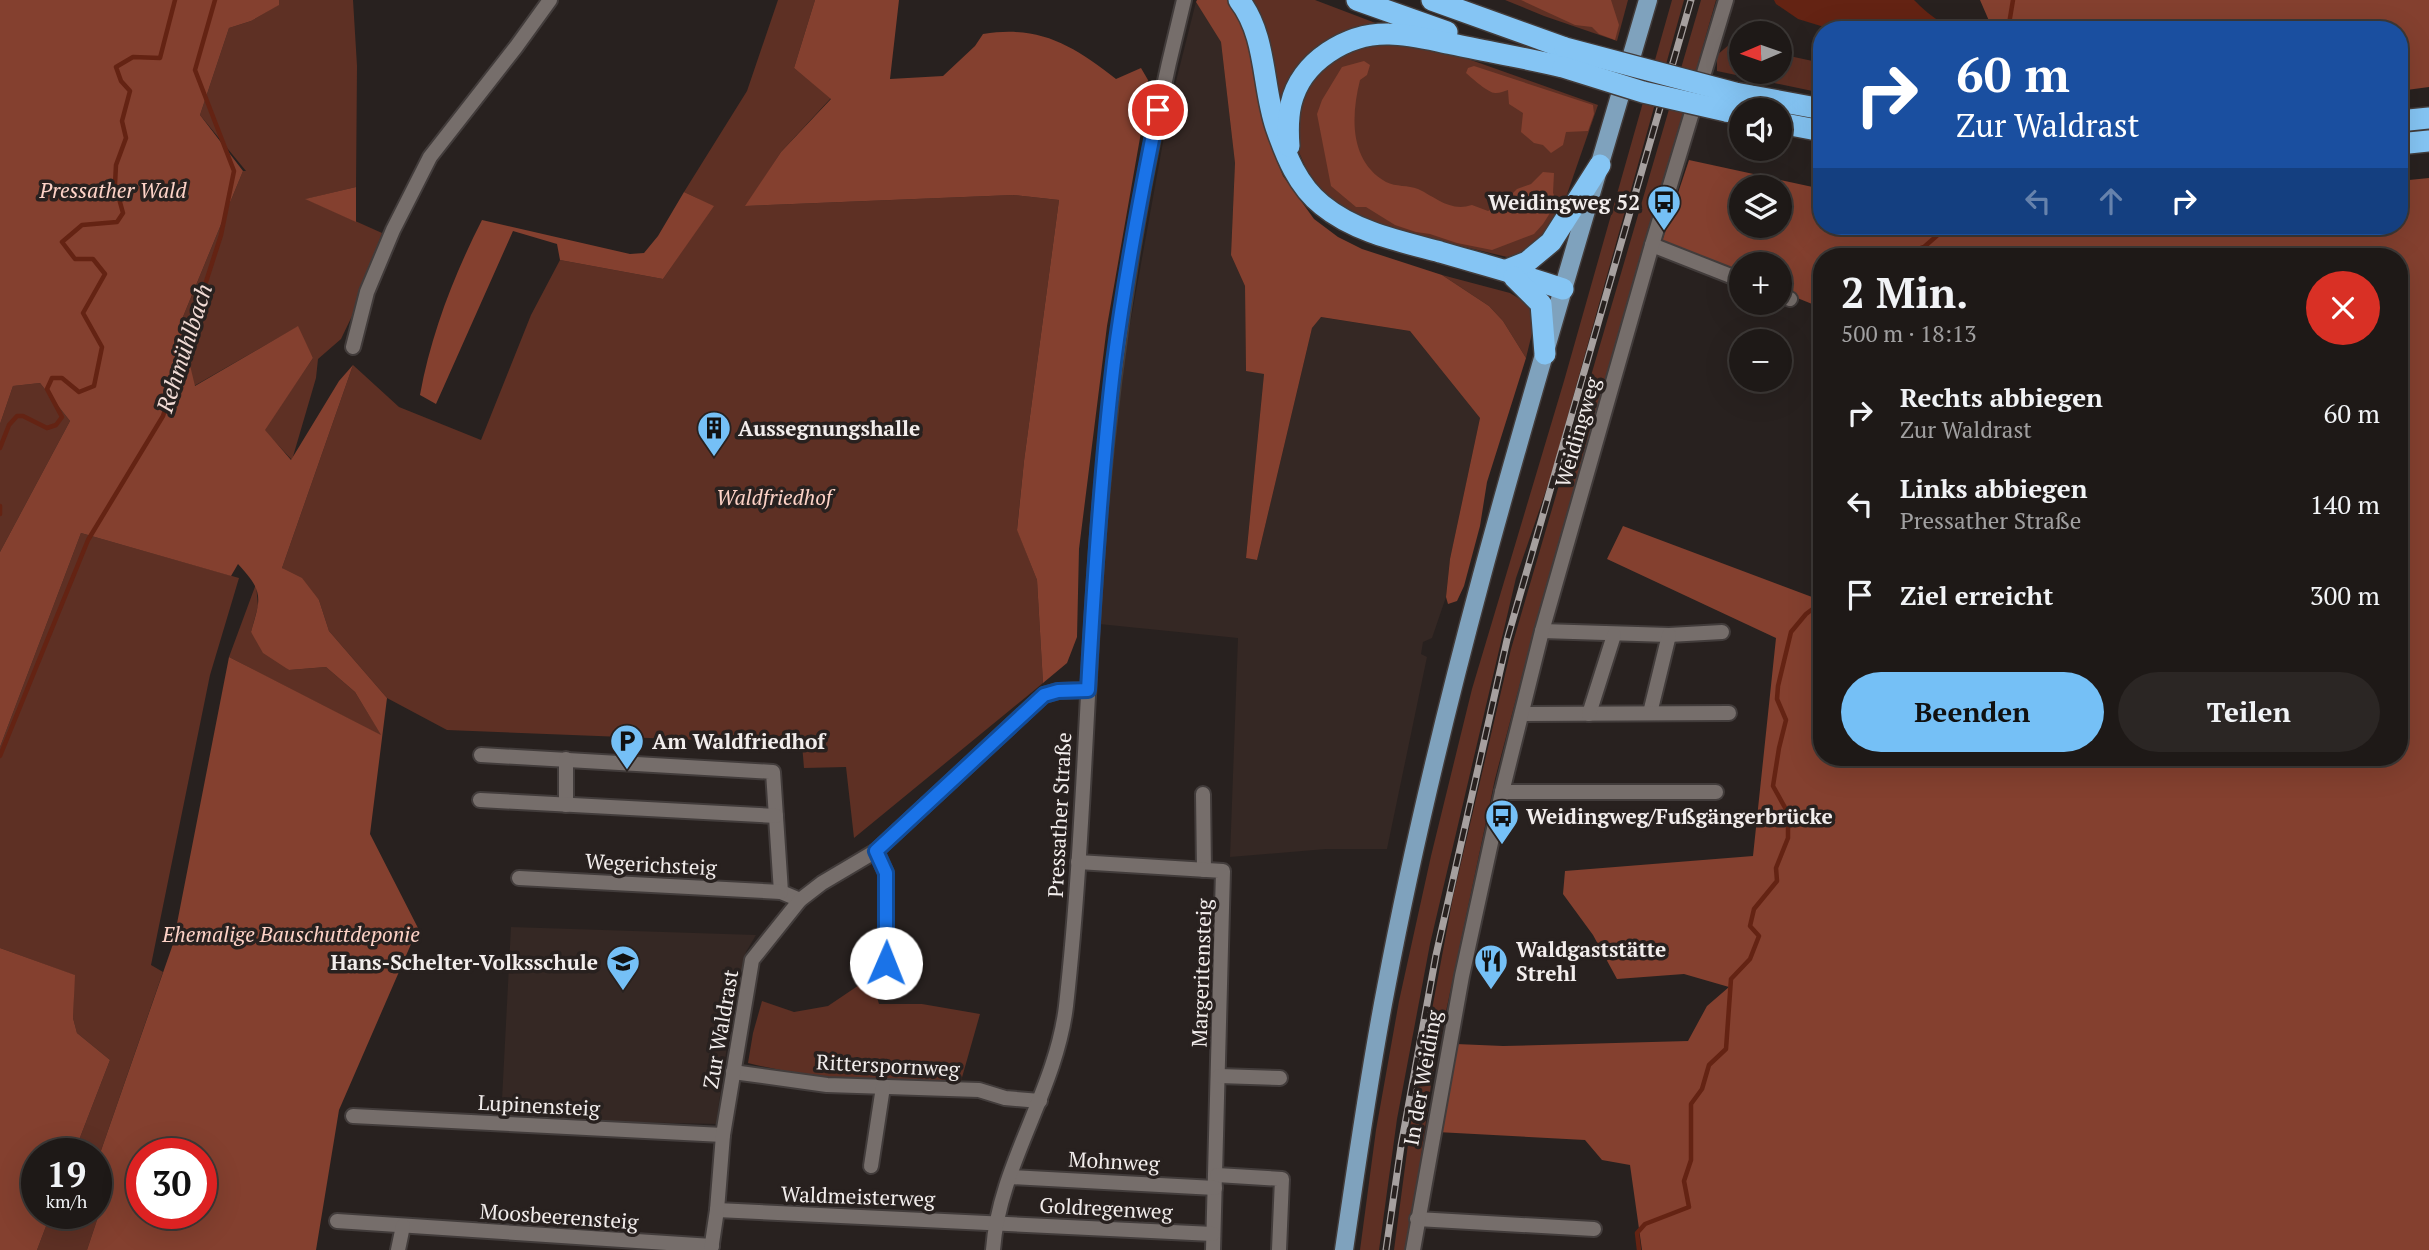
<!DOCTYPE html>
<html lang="de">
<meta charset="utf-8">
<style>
:root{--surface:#1e1917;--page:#2b2624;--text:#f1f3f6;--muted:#a1a0a1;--line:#3c3836;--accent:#75c0f6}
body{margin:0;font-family:"PT Serif",serif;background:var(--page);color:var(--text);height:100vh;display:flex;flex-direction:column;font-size:26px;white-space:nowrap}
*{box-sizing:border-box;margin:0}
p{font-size:23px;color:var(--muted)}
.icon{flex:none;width:38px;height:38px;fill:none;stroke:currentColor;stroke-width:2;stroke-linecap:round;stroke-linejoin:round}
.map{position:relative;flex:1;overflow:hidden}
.details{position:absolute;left:1813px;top:248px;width:595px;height:518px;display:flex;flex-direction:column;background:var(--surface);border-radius:28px;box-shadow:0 7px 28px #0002,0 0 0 2px var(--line)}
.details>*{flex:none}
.hud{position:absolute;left:1813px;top:21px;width:595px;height:214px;border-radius:28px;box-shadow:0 7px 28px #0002,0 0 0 2px var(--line);background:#1a4fa0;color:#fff;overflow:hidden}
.needle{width:46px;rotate:268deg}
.controls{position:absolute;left:1729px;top:21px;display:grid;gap:14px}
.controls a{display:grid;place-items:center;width:63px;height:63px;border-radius:50%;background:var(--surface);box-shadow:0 7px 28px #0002,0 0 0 2px var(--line);font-size:35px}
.speed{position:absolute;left:21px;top:1138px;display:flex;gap:14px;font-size:35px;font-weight:700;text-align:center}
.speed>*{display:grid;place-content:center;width:91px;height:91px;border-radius:50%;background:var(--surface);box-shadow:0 7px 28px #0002,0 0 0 2px var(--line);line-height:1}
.speed small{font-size:18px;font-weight:400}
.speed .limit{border:10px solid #d22;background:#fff;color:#111}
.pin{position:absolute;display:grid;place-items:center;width:60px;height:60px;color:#fff;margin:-30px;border:4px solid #fff;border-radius:50%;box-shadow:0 2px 7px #0007}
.me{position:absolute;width:77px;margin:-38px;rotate:1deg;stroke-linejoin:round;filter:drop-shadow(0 0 5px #0008)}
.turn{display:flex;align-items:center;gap:24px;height:147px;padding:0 28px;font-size:32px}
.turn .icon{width:91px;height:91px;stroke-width:2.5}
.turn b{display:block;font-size:49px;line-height:60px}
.lanes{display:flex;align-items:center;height:66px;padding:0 28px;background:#0003;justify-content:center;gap:35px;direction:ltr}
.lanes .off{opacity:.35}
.round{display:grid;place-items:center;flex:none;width:74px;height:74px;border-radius:37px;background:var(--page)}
.head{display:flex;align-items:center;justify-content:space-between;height:119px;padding:0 28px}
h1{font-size:42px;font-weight:800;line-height:52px}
.cta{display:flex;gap:14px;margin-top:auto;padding:14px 28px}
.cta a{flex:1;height:80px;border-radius:42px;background:var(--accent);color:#111;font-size:28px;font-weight:800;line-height:80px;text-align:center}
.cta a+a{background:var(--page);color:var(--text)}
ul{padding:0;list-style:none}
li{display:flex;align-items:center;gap:21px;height:91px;padding:0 28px}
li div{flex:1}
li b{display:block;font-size:26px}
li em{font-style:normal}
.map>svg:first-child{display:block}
</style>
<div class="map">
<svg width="2429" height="1250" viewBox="0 0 2429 1250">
<rect width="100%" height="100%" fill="#28211f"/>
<g fill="#352824">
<path d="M1196,2l25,40 14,121 -4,92 14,31 1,84 18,4 -18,184 11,2 55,-232 8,-11 90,14 70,87 -30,141 -4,38 -14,41 -9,4 -2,12 6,3 -40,192h-61l-96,8 8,-219 -139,-14 21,-244 49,-271z"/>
<path d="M511,927l245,8 -10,17 -17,80 -13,92 -215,-5z"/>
</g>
<g fill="#5e3024">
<path d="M279,0h74l4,66 -1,121 -50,12 76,34 -30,83 -11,23 -23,20 -2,19 -24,82 -28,-30 49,-72 -16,-31 -103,59 -14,-62 63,-153h3l-46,-56 29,-87 22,-7 27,-16z"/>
<path d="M778,0h37l-21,68 37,30 -50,54 -35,54 267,-11 46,5 -35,261 -7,68 20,51 6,103 -189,155 -8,-71 -42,1 -2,-24 -355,-14 -60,-32 -58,-67 -10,-31 -37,-32 71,-203 46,42 82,33 50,-125 29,-55 103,19 50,-73 -29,-14 63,-101z"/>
<path d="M1253,0h62l71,27c-15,2 -30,3 -44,7 -34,9 -46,46 -61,74l-12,-70z"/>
<path d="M1505,0h123l-11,41 -73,-25z"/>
<path d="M1672,0h12l-133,476 -35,102 -86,366 -33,175 -18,131h-19l16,-120 23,-129 32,-145 41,-167 92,-308z"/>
<path d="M1701,0h15l-74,262 -109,372 -38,145 -63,299 -24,172h-14l17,-128 42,-225 58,-248z"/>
<path d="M1384,40l70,14 144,51 -34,98 -11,21 -22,26 -24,7 -101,-24 -35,-11 -27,-14 -22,-17 -15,-21 -10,-22 2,-44 18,-33 23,-19z"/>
<path d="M1730,44l11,3v25h39v-18l42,9v30l-105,-22v-16z"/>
<path d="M1442,275l68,18 18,11 4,7 2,14 -8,33 -23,-37 -14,-15z"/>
<path d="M40,383l30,38 -70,131v-128l13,-38z"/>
<path d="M81,533l158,45 -29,97 -59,290 12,7 -67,193v-12h-22l36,-93 -33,-27 -4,-15 1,-43 -74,-27v-201z"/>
<path d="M256,584l2,22 -7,26 38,38 37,-3 29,25 27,44 -153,-79z"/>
<path d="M871,977l8,27h43l58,10 -19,67c-71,5 -143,-1 -213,-18l5,-30 9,-32 32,11 34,-6z"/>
<path d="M96,1207l3,7 -12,36h-50l14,-37h45z"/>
</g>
<g fill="#84402f" fill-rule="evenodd">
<path d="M0,0h279v5l-28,16 -22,7 -29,87 43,56 -63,153 15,62 103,-60 15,32 -48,72 26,30 48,-79 14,-16 -71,203 20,10 17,22 10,31 58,67 -17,136 48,94 -79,182 -23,140h-229l12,-36 -3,-7v-42l77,-221 56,-287 152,78 -26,-43 -29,-25 -37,3 -26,-17 -12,-21c10,-35 13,-40 -13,-68l-7,12 -150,-43 -81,214v-195l70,-131 -30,-38 -27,3 -13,38zM201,1153v60h-59v-60z"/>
<path d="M815,0h84l-9,79 53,-3 32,-30 8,-12c57,-9 89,11 133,45l25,-11 7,12 -1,18 -40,228 -28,223 -2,88 -10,26 -24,20 -6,-103 -20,-50 7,-69 35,-261 -46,-5 -268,11 36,-54 50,-53 -37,-31z"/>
<path d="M1197,0h30l9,10 10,21 26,118 11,27 31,43 24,18 24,12 80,26 47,31 14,15 23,37 -39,124 -7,44 -16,60 -7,15 -9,3 -2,-7 4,-38 30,-141 -70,-87 -89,-14 -9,11 -55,232 -11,-2 18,-184 -18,-3 -1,-85 -14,-31 4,-92 -14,-121 -25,-40z"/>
<path d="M1521,0h90l8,25 -4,15 -16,-6 -7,-7 -17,-2z"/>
<path d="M1980,0h449v87l-30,4v-61h-406z"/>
<path d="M1364,61l6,4 -3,10 -7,5c-9,36 -11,81 26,102 10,5 22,3 32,7 19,9 32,23 54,16l16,6 13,-6 16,-16 14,-5 12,-12 11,1 -1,20 4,9 -14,22 -9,10 -42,16 -35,-7 -27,-9 -14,-2 -21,-7 -29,-18h-10l-25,-21 -14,-72 5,-14 20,-33z"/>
<path d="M1474,66l119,39 1,9 -6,17 -22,1 -3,13 -12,8 -8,-8 -9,-2 -13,-11 2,-19 -14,-9 -1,-14c-4,1 -8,3 -12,3 -7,1 -24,-15 -30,-20l2,-5z"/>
<path d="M1689,160l133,29v37h577v-45l30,-3v1072h-787l-12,-85 -28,-5 -17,-20 -148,-8 19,-88 47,2 185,-5 19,-35 22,-19 -45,-13 -67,5 -24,-44 -30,-41 2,-23 188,-15 23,-218 -169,-79 16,-33 189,71 7,-158 3,-10v329h577v-501h-577v51l-42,-17v-27h-39v11l-79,-34zM1741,187h39v39h-39z"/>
<path d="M356,187v35l-51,-23z"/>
<path d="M684,192l30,14 -51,73 -103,-19 -3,-16 -44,-13 -77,173 -16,-9c11,-61 34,-120 62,-175l148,34 14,-1 14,-17z"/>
<path d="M0,948l75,27 -2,43 4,15 33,27 -36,93h-37v60h14l-14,37h-37z"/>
</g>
<path fill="#642313" d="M1774,0h140c17,17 38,35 63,26l8,4h-151l-36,-11 -22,-15z"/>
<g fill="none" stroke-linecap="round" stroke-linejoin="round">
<g stroke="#642313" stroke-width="4.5">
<path d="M2008,30l5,-30"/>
<path d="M1895,257l29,-10 24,-21"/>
<path d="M0,448l9,-23 8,-9h6l24,12 9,-3 6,-8 -15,-28 5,-11h10l17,14 15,-6 8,-39 -19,-34 22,-39 -12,-15h-18l-13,-17 20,-17 35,-3 6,-9 -8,-29 1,-19 10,-27 -4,-17 8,-30 -9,-10 -5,-14 17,-10 27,1 15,-58"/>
<path d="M0,506v8"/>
<path d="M0,756l88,-216 75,-124 58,-181 13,-64 -39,-101 20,-70"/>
<path d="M1639,1250l-2,-17 8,-9 44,-17 -5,-26 7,-21v-56l11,-15 7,-24 17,-16 5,-70 19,-20 9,-23 -9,-10 4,-17 23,-28 -1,-13 12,-30v-25l-15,-27 6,-38 7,-28 -9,-21 1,-13 13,-54 15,-18 16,-12"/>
</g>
<g stroke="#423c3b" stroke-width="18">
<g id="street">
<path d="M1652,245l89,35"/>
<path d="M1780,295l10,4"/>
<path d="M353,347l14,-55 26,-62 37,-73 86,-110 34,-47"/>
<path d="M1542,631l127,4 53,-3"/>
<path d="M1650,713l19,-78"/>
<path d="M1522,714l207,-1"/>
<path d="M1589,714l25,-79"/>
<path d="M481,755l292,17 8,120 19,8"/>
<path d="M566,759v46"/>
<path d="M1502,792h214"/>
<path d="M1203,794l1,76"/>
<path d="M480,800l296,16"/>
<path d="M876,851l10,22v90"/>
<path d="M1078,862l145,9 -10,379"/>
<path d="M519,878l262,14"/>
<path d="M733,1072l94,13 152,5 26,8 35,3"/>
<path d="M1219,1076l61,2"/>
<path d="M353,1116l370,19"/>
<path d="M871,1166l12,-79"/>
<path d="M1217,1175l65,4 -3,71"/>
<path d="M1010,1177l205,11"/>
<path d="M717,1210l496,24"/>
<path d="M1417,1219l177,10"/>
<path d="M337,1221l375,25"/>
<path d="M398,1250l5,-24"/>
<path d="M711,1250l6,-40 6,-75 29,-175 48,-60 22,-17 54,-32 168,-156 14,-4 30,-1"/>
<path d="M993,1250c6,-85 63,-159 73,-244 18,-161 20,-323 33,-484 14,-176 42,-350 85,-522"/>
<path d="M1413,1250l49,-274 40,-184 40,-161 110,-386 74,-245"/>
</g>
</g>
<g stroke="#423c3b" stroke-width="21">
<path id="primary" d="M1344,1250c13,-88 25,-175 42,-262 63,-335 167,-661 262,-988"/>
</g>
<g stroke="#423c3b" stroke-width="24">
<g id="highway">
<path d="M1239,0c28,36 23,86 37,127 10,29 22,59 46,78 33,27 77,36 118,47 41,12 83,23 123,37"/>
<path d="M1357,0l90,32"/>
<path d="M1432,0l133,48"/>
<path d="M1735,93l87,16"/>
<path d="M1726,111l15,3"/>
<path d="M2399,121l30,-3"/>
<path d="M1780,123l42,8"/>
<path d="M2399,144l30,-3"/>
<path d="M1289,146c-1,-13 -1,-29 2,-42 10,-43 56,-71 98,-70 21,0 43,6 63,10 37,8 74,14 111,23"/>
<path d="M1507,270l20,-8 24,-20 49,-77"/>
<path d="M1514,277l27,27 4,50"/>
</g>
</g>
<use href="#street" stroke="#766e6b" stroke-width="14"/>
<use href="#primary" stroke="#7fa2bd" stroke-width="18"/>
<use href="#highway" stroke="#85c5f4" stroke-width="21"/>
<g stroke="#a6a09f" stroke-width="7">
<path id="rail" d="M1386,1250l15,-104 35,-191 71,-315 184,-640"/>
</g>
<use href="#rail" stroke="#28211f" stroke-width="4.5" stroke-dasharray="13" stroke-linecap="butt"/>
<g stroke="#423c3b" stroke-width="24" stroke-linecap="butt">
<g id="highway-bridge">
<path d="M1565,48l170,45"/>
<path d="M1563,67l80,25 83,19"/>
</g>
</g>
<use href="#highway-bridge" stroke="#85c5f4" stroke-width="21"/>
</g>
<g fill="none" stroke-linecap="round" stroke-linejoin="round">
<g stroke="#114b97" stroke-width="18">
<path id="route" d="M886,963v-90l-10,-22 168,-156 14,-4 30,-1c6,-109 13,-219 26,-328 11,-85 27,-169 44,-252"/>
</g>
<use href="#route" stroke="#1a73e8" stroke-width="12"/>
</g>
<defs>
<g id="bus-pin" transform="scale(1.75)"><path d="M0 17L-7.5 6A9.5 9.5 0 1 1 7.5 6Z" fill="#75c0f6" stroke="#28211f"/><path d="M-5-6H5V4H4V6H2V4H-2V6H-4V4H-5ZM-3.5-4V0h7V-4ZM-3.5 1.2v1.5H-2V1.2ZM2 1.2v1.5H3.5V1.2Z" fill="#111"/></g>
<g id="building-pin" transform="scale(1.75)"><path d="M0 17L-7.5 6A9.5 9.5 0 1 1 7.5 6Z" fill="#75c0f6" stroke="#28211f"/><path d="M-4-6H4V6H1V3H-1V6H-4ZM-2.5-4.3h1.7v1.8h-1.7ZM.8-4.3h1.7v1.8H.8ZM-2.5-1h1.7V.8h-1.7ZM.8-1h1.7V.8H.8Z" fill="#111"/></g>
<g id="parking-pin" transform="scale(1.75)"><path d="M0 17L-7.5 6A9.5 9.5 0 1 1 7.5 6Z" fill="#75c0f6" stroke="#28211f"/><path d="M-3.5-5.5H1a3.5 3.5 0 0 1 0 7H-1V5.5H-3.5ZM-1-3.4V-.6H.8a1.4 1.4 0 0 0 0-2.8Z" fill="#111"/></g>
<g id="restaurant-pin" transform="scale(1.75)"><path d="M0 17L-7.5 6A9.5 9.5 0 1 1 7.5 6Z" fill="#75c0f6" stroke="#28211f"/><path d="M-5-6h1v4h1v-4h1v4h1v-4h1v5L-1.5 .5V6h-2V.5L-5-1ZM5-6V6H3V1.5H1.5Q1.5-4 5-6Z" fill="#111"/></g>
<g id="school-pin" transform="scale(1.75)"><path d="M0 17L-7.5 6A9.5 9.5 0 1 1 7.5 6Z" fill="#75c0f6" stroke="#28211f"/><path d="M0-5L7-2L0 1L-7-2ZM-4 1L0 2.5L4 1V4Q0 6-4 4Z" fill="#111"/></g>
</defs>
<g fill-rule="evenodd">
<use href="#bus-pin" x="1664" y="202"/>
<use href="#building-pin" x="714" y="428"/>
<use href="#parking-pin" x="627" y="741"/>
<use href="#bus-pin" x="1502" y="816"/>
<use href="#restaurant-pin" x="1491" y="961"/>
<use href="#school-pin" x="623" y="962"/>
</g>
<g text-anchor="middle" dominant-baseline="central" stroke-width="7" stroke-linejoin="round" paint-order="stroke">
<g font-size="21" font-style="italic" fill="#fed3c7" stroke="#28211f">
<text x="113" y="190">Pressather Wald</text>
<text x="774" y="497">Waldfriedhof</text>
<text x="291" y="934">Ehemalige Bauschuttdeponie</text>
</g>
<g font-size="21" font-weight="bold" fill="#f2edec" stroke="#28211f" text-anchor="start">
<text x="1640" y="202" text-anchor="end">Weidingweg 52</text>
<text x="738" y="428">Aussegnungshalle</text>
<text x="652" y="741">Am Waldfriedhof</text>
<text x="1526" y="816">Weidingweg/Fußgängerbrücke</text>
<text x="1516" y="949">Waldgaststätte<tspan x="1516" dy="24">Strehl</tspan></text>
<text x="598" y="962" text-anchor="end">Hans-Schelter-Volksschule</text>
</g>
<g font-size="21" fill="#f2edec" stroke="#28211f">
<text transform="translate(1577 432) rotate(-74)">Weidingweg</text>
<text transform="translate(1059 815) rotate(-87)">Pressather Straße</text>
<text transform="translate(651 864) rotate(3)">Wegerichsteig</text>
<text transform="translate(1201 973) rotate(-88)">Margeritensteig</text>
<text transform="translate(720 1029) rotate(-80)">Zur Waldrast</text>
<text transform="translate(888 1065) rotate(3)">Ritterspornweg</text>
<text transform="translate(1422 1078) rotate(-80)">In der Weiding</text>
<text transform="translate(539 1105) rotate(3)">Lupinensteig</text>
<text transform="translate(1114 1161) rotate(3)">Mohnweg</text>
<text transform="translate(858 1196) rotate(2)">Waldmeisterweg</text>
<text transform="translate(1106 1208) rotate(3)">Goldregenweg</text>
<text transform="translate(559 1216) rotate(4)">Moosbeerensteig</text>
</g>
<g font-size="23" font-style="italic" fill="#f2dcd6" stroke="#28211f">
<text transform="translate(184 348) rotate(-72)">Rehmühlbach</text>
</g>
</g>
</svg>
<div class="controls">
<a><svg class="needle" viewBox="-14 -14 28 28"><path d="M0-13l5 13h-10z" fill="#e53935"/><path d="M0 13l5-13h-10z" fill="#a1a0a1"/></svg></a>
<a><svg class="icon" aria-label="sound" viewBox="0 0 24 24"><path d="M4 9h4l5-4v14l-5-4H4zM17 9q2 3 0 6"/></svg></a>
<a><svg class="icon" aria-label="layers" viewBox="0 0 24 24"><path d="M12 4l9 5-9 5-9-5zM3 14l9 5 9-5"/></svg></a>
<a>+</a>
<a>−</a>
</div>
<div class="speed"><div>19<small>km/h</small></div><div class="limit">30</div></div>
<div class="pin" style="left:1158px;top:110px;background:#d93025"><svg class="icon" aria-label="arrive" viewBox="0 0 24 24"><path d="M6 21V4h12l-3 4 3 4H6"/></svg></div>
<svg class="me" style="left:886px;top:963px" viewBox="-20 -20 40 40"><circle r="19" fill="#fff"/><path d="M0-13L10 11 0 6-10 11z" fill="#1a73e8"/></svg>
<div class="hud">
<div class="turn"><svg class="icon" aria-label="right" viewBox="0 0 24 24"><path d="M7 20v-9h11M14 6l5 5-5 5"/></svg><div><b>60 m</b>Zur Waldrast</div></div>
<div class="lanes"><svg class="icon off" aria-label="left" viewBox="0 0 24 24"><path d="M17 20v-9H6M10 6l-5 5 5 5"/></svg><svg class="icon off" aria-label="ahead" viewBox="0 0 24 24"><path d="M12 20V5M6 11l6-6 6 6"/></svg><svg class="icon" aria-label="right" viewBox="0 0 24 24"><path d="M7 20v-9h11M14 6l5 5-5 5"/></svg></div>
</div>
<section class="details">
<div class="head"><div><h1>2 Min.</h1><p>500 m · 18:13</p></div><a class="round" style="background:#d93025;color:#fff"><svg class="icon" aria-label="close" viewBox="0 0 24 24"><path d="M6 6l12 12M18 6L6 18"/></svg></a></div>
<ul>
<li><svg class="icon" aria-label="right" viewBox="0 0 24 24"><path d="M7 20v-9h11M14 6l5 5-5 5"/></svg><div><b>Rechts abbiegen</b><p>Zur Waldrast</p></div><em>60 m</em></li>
<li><svg class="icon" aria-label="left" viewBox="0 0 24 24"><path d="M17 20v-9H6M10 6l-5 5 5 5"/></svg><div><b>Links abbiegen</b><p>Pressather Straße</p></div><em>140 m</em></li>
<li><svg class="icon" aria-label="arrive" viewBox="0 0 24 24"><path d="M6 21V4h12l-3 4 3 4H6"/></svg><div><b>Ziel erreicht</b></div><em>300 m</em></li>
</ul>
<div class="cta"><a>Beenden</a><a>Teilen</a></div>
</section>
</div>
